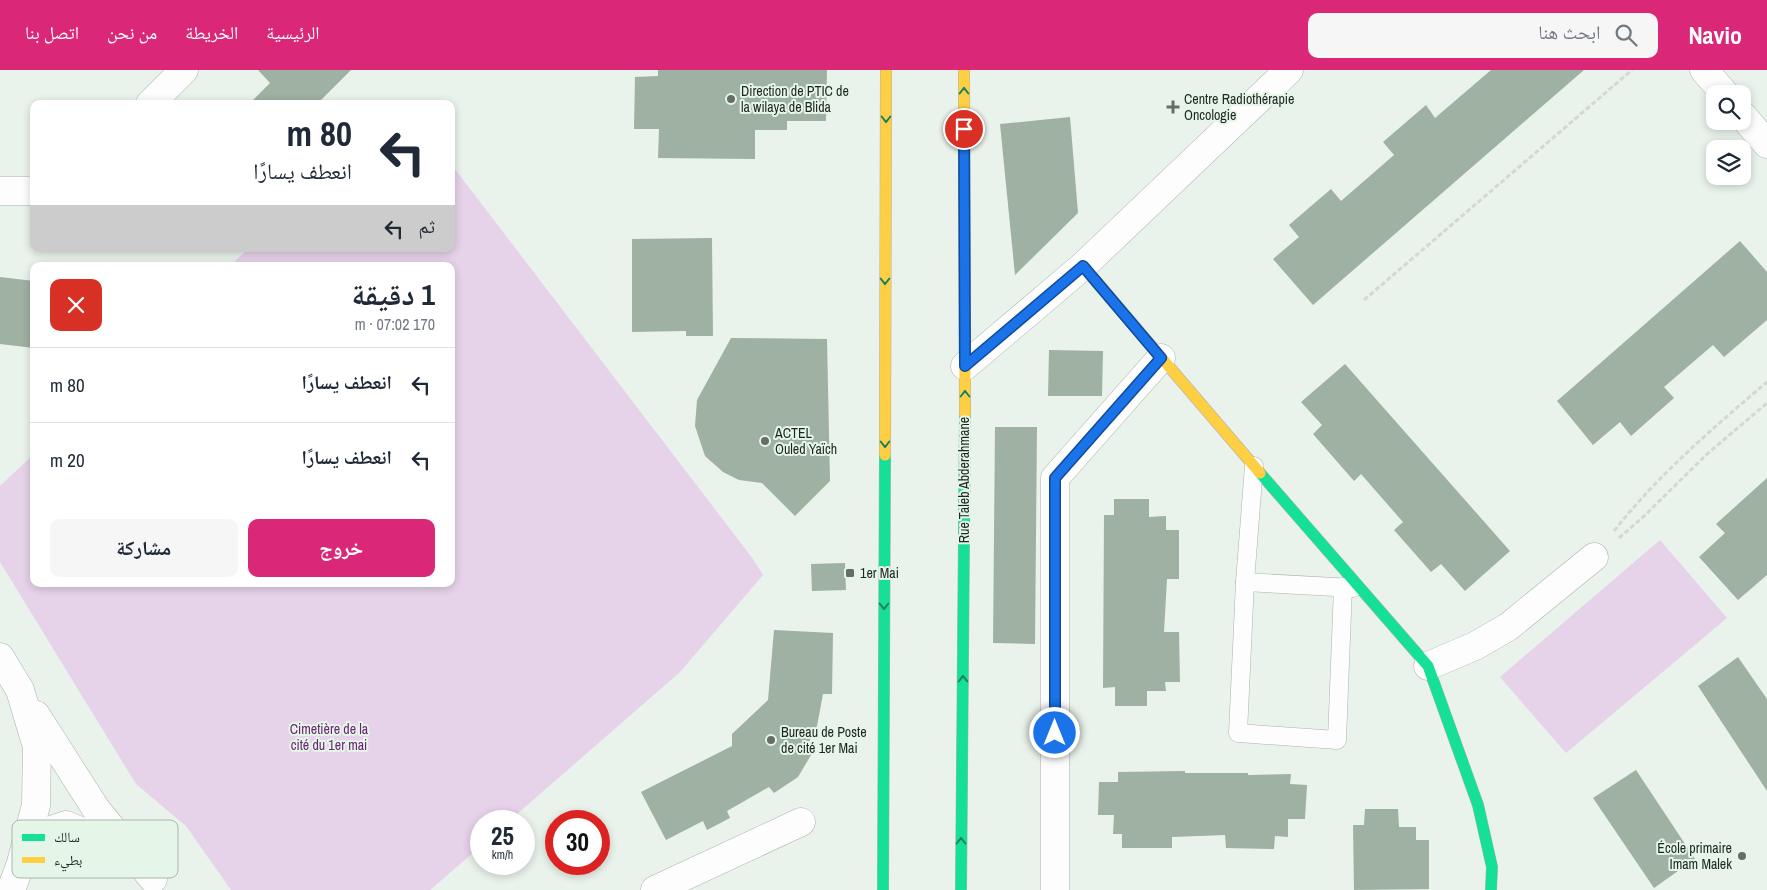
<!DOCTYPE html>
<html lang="ar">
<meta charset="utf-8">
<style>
:root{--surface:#fff;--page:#f6f6f7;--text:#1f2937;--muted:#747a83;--line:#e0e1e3;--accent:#db2777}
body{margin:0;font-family:"Archivo Narrow","Noto Naskh Arabic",sans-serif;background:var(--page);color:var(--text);direction:rtl;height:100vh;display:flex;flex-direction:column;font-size:19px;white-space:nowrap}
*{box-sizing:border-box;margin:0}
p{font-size:16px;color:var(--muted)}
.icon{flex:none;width:28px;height:28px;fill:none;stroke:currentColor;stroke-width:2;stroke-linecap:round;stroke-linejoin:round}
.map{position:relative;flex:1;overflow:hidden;direction:ltr}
.details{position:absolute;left:30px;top:192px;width:425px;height:325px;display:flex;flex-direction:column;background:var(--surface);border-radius:10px;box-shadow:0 2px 8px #0003;direction:rtl}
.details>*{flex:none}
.banner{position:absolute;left:30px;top:30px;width:425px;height:152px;border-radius:10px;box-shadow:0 2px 8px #0003;direction:rtl;background:#fff;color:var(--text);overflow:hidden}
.buttons{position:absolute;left:1706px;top:15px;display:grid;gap:10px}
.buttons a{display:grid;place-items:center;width:45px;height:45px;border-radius:10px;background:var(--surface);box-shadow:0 2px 8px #0003;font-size:25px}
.speed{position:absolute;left:470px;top:740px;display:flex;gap:10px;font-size:25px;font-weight:700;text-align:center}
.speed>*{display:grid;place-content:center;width:65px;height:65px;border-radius:50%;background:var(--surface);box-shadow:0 2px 8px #0003;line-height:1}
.speed small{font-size:12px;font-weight:400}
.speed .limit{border:8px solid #d22;background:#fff;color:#111}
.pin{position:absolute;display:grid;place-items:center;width:42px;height:42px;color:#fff;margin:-21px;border:2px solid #fff;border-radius:50%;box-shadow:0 1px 5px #0007}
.me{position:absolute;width:55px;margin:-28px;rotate:0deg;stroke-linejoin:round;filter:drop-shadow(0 0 4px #0008)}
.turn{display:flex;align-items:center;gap:18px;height:105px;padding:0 20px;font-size:22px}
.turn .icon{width:65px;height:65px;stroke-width:2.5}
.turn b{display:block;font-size:35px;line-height:42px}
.then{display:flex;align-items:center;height:48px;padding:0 20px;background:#0003;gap:10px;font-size:19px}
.round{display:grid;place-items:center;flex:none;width:52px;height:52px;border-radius:10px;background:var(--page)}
.overview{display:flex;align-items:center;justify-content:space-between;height:85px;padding:0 20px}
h1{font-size:30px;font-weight:800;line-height:38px}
.cta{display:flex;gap:10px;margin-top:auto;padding:10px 20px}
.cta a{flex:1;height:58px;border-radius:10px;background:var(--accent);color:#fff;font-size:20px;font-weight:800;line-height:58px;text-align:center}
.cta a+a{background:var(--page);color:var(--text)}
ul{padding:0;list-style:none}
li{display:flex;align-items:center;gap:15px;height:75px;padding:0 20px;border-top:1px solid var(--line)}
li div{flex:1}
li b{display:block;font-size:19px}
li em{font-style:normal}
header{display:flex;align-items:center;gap:30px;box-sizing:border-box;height:70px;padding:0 25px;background:var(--accent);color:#fff}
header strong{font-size:24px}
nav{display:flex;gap:28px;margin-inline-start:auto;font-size:18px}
.search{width:350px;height:45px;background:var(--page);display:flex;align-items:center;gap:12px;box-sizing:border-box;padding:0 18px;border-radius:10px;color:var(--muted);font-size:19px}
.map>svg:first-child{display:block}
</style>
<header>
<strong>Navio</strong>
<div class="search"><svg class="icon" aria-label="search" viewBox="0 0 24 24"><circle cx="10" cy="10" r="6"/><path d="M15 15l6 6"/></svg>ابحث هنا</div>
<nav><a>الرئيسية</a><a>الخريطة</a><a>من نحن</a><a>اتصل بنا</a></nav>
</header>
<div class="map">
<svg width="1767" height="820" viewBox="0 0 1767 820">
<rect width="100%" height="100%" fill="#e9f2eb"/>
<g fill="#e6d2e9">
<path d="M451,94l302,395 10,16 -83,97 -171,149h-28v25l-51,44h-199l-45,-64 -50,-42 -136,-222v-76l34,-32v130h417v-318h-221l18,-17h203z"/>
<path d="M1660,470l67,78 -161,135 -66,-76z"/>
</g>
<g fill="#9eb1a2">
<path d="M258,0h93l-34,34h-68l21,-21z"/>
<path d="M658,0h169l-1,51h-39v9h-32v29l-97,-1 1,-29h-25l1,-52 23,-1z"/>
<path d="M1491,0h93l-271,235 -40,-46 26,-22 -10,-12 42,-36 10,12 53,-46 -11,-13 43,-37 9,13z"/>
<path d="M1070,47l8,96 -63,62 -15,-151z"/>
<path d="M712,168l1,98h-27v-5l-54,1v-93z"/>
<path d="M1740,171l27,31v48l-43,37 -11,-12 -49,42 10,11 -43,38 -11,-14 -27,23 -36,-44z"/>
<path d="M0,207l34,4v67l-34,-4z"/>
<path d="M731,268l96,1 3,142 -35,35 -33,-33 -23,-3 -16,-8 -18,-16 -10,-30 2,-26z"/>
<path d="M1049,280l54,1 -1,45h-54z"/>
<path d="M1345,294l165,187 -45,40 -24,-27 -10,8 -37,-42 9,-8 -42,-48 -7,7 -41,-47 9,-9 -21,-23z"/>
<path d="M995,357h42l-2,217 -42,-1z"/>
<path d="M1767,408v97l-29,25 -39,-43 26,-24 -9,-9z"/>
<path d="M1114,429h35v18l17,-1v14h13v49h-12l-3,53h15l1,50h-15l1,9h-19v15h-32v-19l-12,1 1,-173h10z"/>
<path d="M845,493l1,27 -34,1 -1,-27z"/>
<path d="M774,560l59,3 -1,61h-9l-6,32 -10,20 7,4 -16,27 -24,16 -5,-6 -42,24 3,7 -23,12 -4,-9 -37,19 -25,-48 91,-46v-12l36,-34z"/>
<path d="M1738,587l29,42v92l-69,-105z"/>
<path d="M1636,700l59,89 -41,29 -61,-90z"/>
<path d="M1185,701v2h63v2l43,-1 -1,10 17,1 -2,34h-17v18l-13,-1 -1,13 -48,-1 -1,-13 -53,2v11h-50v-14h-9l1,-19h-16l1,-33h19v-10z"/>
<path d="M1365,739h33l1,18h17v13h13v49l-75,1 -1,-65h11z"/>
</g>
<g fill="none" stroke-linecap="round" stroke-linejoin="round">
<g stroke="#adb3ae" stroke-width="19">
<g id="lane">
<path d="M1254,396l-9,116 -7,151 99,7 6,-153"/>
<path d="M1245,512l108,6"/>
</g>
</g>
<g stroke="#adb3ae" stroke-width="29">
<g id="street">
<path d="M1704,0l21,24"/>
<path d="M150,34l34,-34"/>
<path d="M1742,45l25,29"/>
<path d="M0,121h34"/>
<path d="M965,296l118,-100 206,-196"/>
<path d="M0,587l20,33 17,57 -1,58 -15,58 -10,27"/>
<path d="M1428,596l47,-20 33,-19 86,-70"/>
<path d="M36,645l60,94 57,70"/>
<path d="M28,768l38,-13 31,13 26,19"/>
<path d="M655,820l146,-68"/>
<path d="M1055,820v-412l106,-120"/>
</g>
</g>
<g stroke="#adb3ae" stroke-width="12">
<g id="fast">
<path d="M1260,403l168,193 50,139 14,62 -1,23"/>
<path d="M883,820l2,-435"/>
<path d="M961,820l4,-475"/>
</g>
</g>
<g stroke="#adb3ae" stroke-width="12">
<g id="slow">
<path d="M964,0l1,345"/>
<path d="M1083,196l177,207"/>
<path d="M885,385l1,-385"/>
</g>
</g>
<g stroke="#d4d7d4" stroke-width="3" stroke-dasharray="5 2.5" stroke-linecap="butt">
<path d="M1364,230l268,-230"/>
<path d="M1614,461c44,-56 99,-103 153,-149"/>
<path d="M1619,468l23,-20 64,-63 61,-52"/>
</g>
<use href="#lane" stroke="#fcfdfc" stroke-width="18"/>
<use href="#street" stroke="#fcfdfc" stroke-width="28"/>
<use href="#fast" stroke="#16e098" stroke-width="11"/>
<use href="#slow" stroke="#ffcf43" stroke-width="11"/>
</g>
<defs><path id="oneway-chevron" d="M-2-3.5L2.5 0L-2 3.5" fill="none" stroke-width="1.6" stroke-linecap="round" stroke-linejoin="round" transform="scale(1.25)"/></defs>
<g stroke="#1a825c">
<use href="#oneway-chevron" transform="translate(964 21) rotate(-90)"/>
<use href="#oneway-chevron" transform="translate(886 49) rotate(90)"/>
<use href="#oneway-chevron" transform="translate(885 211) rotate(90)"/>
<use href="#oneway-chevron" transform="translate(965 324) rotate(-90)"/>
<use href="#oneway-chevron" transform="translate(885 374) rotate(90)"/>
<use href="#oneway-chevron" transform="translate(884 536) rotate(90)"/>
<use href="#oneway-chevron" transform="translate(963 609) rotate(-90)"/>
<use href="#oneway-chevron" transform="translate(961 771) rotate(-90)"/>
</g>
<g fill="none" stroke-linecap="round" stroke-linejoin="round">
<g stroke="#114b97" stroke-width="12">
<path id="route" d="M964,59l1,237 118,-100 78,92 -106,120v255"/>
</g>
<use href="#route" stroke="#1a73e8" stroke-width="9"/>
</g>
<g fill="#666d67" stroke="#e5f6e8" stroke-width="2">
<circle cx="731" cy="29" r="5"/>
<path d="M1170.5 29.5h5v5h5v5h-5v5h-5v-5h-5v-5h5z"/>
<circle cx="765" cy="371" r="5"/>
<rect x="845" y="498" width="10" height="10" rx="2.5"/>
<circle cx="771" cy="670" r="5"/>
<circle cx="1742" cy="786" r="5"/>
</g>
<g text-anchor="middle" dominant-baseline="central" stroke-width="4" stroke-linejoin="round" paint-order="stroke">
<g font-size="14" fill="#1f2520" stroke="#e5f6e8" text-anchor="start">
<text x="741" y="21">Direction de PTIC de<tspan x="741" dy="16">la wilaya de Blida</tspan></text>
<text x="1184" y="29">Centre Radiothérapie<tspan x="1184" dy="16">Oncologie</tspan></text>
<text x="775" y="363">ACTEL<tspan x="775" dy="16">Ouled Yaïch</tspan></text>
<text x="860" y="503">1er Mai</text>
<text x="781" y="662">Bureau de Poste<tspan x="781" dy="16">de cité 1er Mai</tspan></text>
<text x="1732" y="778" text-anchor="end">École primaire<tspan x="1732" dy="16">Imam Malek</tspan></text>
</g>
<g font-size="14" fill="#1f2520" stroke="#e5f6e8">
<text transform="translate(964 410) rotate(-90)">Rue Taleb Abderahmane</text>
</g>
<g font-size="14" fill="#6b2373" stroke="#e5f6e8">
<text x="329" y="659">Cimetière de la<tspan x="329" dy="16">cité du 1er mai</tspan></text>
</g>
</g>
<rect x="12" y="750" width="166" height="58" rx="8" fill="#e5f6e8" stroke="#aab7ac" stroke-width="1"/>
<rect x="22" y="764" width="23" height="7" fill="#16e098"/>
<rect x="22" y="787" width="23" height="6" fill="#ffcf43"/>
<g font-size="14" fill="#1f2520">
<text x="54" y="772">سالك</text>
<text x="54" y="795">بطيء</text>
</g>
</svg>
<div class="buttons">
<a><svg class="icon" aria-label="search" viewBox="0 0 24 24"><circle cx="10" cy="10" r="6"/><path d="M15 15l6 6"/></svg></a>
<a><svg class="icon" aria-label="layers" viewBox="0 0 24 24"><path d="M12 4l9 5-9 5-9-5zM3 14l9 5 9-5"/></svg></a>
</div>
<div class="speed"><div>25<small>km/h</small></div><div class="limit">30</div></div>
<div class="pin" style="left:964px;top:59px;background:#d93025"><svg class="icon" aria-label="arrive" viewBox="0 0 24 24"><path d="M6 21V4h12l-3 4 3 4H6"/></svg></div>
<svg class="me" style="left:1055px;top:663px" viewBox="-20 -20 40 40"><circle r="17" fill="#1a73e8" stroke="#fff" stroke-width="3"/><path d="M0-11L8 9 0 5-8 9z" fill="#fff"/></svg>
<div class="banner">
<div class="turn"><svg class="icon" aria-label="left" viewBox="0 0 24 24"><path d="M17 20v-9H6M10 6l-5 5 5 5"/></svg><div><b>80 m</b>انعطف يسارًا</div></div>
<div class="then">ثم<svg class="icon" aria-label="left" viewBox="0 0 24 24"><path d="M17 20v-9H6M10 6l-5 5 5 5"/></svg></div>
</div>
<section class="details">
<div class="overview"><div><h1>1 دقيقة</h1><p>170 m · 07:02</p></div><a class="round" style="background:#d93025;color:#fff"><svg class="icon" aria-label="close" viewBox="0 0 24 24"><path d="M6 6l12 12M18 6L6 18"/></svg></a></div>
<ul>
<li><svg class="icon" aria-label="left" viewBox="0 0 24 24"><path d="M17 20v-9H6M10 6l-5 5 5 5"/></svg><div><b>انعطف يسارًا</b></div><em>80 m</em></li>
<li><svg class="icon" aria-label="left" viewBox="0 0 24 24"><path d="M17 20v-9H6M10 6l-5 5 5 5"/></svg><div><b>انعطف يسارًا</b></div><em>20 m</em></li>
</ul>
<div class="cta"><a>خروج</a><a>مشاركة</a></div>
</section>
</div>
